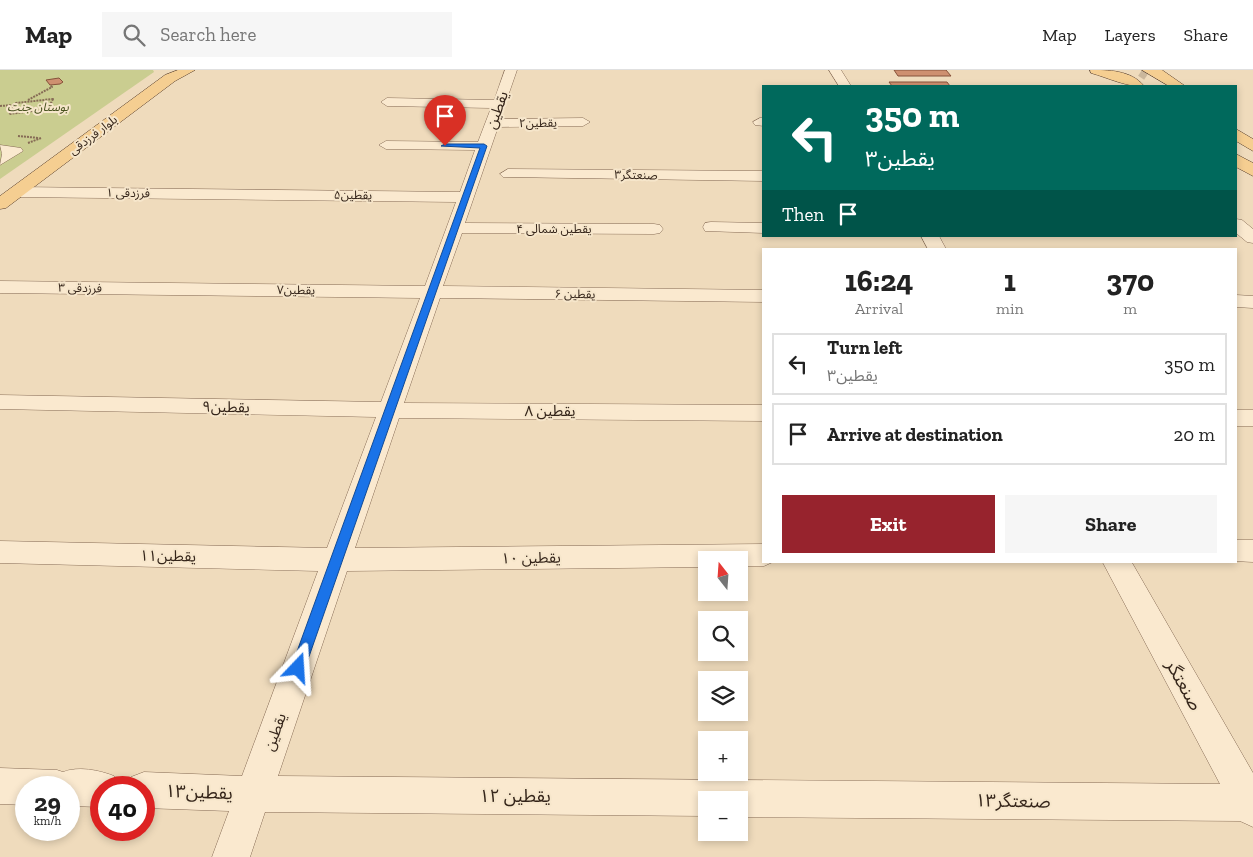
<!DOCTYPE html>
<meta charset="utf-8">
<style>
:root{--surface:#fff;--page:#f6f6f6;--text:#222;--muted:#767676;--line:#e0e0e0;--accent:#97232d}
body{margin:0;font-family:"Zilla Slab","Noto Sans Arabic",serif;background:var(--page);color:var(--text);height:100vh;display:flex;flex-direction:column;font-size:19px;white-space:nowrap}
*{box-sizing:border-box;margin:0}
p{font-size:16px;color:var(--muted)}
.icon{flex:none;width:28px;height:28px;fill:none;stroke:currentColor;stroke-width:2;stroke-linecap:round;stroke-linejoin:round}
.map{position:relative;flex:1;overflow:hidden}
.drawer{position:absolute;left:762px;top:178px;width:475px;height:315px;display:flex;flex-direction:column;background:var(--surface);border-radius:0px;box-shadow:0 2px 8px #0003}
.drawer>*{flex:none}
.hud{position:absolute;left:762px;top:15px;width:475px;height:152px;border-radius:0px;box-shadow:0 2px 8px #0003;background:#00695c;color:#fff;overflow:hidden}
.needle{width:32px;rotate:343deg}
.fabs{position:absolute;left:698px;top:481px;display:grid;gap:10px}
.fabs a{display:grid;place-items:center;width:50px;height:50px;border-radius:0px;background:var(--surface);box-shadow:0 2px 8px #0003;font-size:25px}
.speed{position:absolute;left:15px;top:706px;display:flex;gap:10px;font-size:25px;font-weight:700;text-align:center}
.speed>*{display:grid;place-content:center;width:65px;height:65px;border-radius:50%;background:var(--surface);box-shadow:0 2px 8px #0003;line-height:1}
.speed small{font-size:12px;font-weight:400}
.speed .limit{border:8px solid #d22;background:#fff;color:#111}
.pin{position:absolute;display:grid;place-items:center;width:42px;height:42px;color:#fff;margin:-51px -21px;border-radius:50% 50% 50% 0;rotate:-45deg;box-shadow:0 0 5px #0007}
.pin .icon{rotate:45deg}
.me{position:absolute;width:55px;margin:-28px;rotate:20deg;stroke-linejoin:round;filter:drop-shadow(0 0 4px #0008)}
.turn{display:flex;align-items:center;gap:18px;height:105px;padding:0 20px;font-size:22px}
.turn .icon{width:65px;height:65px;stroke-width:2.5}
.turn b{display:block;font-size:35px;line-height:42px}
.then{display:flex;align-items:center;height:48px;padding:0 20px;background:#0003;gap:10px;font-size:19px}
.eta{display:flex;justify-content:space-evenly;align-items:center;height:85px;text-align:center}
.eta b{font-size:30px;font-weight:700;line-height:35px}
.button{display:flex;gap:10px;margin-top:auto;padding:10px 20px}
.button a{flex:1;height:58px;border-radius:0px;background:var(--accent);color:#fff;font-size:20px;font-weight:700;line-height:58px;text-align:center}
.button a+a{background:var(--page);color:var(--text)}
ul{padding:0;list-style:none}
li{display:flex;align-items:center;gap:15px;height:62px;margin:0 10px 8px;padding:0 10px;border:2px solid var(--line);border-radius:0px}
li div{flex:1}
li b{display:block;font-size:19px}
li em{font-style:normal}
header{display:flex;align-items:center;gap:30px;box-sizing:border-box;height:70px;padding:0 25px;background:var(--surface);border-bottom:1px solid var(--line)}
header strong{font-size:24px}
nav{display:flex;gap:28px;margin-inline-start:auto;font-size:18px}
.search{width:350px;height:45px;background:var(--page);display:flex;align-items:center;gap:12px;box-sizing:border-box;padding:0 18px;border-radius:0px;color:var(--muted);font-size:19px}
.map>svg:first-child{display:block}
</style>
<header>
<strong>Map</strong>
<div class="search"><svg class="icon" aria-label="search" viewBox="0 0 24 24"><circle cx="10" cy="10" r="6"/><path d="M15 15l6 6"/></svg>Search here</div>
<nav><a>Map</a><a>Layers</a><a>Share</a></nav>
</header>
<div class="map">
<svg width="1253" height="787" viewBox="0 0 1253 787">
<rect width="100%" height="100%" fill="#efdbbc"/>
<path fill="#cacd90" d="M0,0h153l1,2 -154,107z"/>
<g fill="#ce9070" stroke="#86523a">
<path d="M894,0h52l5,6h-53z"/>
<path d="M59,8l4,4 -3,2 -10,1 -4,-5z"/>
<path d="M889,12h58l3,4h-58z"/>
</g>
<g fill="none" stroke-linecap="round" stroke-linejoin="round">
<path stroke="#cab79c" stroke-width="14" stroke-dasharray="14 8" stroke-linecap="butt" d="M1142,0l6,4"/>
<g stroke="#866b55" stroke-width="1">
<g id="minor">
<path d="M505,0h12l-17,49 83,-1 7,4 -7,4 -85,1 -33,96 189,1 6,1 3,4 -3,4 -6,1 -192,-1 -19,53 321,4v12l-324,-4 -36,105 360,2v16l-365,-3 -44,130 409,-4v17h11l-11,5h-25v-6h-33v7l-359,4 -69,205 942,8 -118,-223h29l122,212v54l-13,-6 -501,-4v-17h-33v16l-441,-4 -15,45h-38l17,-46 -85,-3v-20h-17l4,-11 13,-5 98,4 76,-205 -318,-8v-22l327,7 49,-131 -376,-8v-14l381,7 39,-104 -420,-5v-12l425,5 31,-84 -440,-5 -8,-5 8,-5 444,5 15,-42 -89,-1 -7,-4 7,-4 92,1 13,-34 -104,-2 -6,-4 6,-4 107,2z"/>
<path d="M829,0h12l10,16h-12z"/>
<path d="M760,48h4v8l-9,-1 -2,-3z"/>
<path d="M0,75l21,3 2,3 -23,14 2,-11z"/>
<path d="M508,99l256,2v10l-261,-4 -3,-3z"/>
<path d="M1236,149l6,1 11,9v14l-6,-1 -11,-9z"/>
<path d="M711,152l53,1v10l-59,-2 -2,-4 2,-4z"/>
<path d="M921,166h18l7,13h-18z"/>
<path d="M1236,225l17,1v12l-17,-1z"/>
<rect x="1236" y="340" width="17" height="16"/>
<path d="M1236,470h17v22l-19,-1h2z"/>
<path d="M0,698l57,2 6,2c15,-6 36,-2 51,4l4,12h-17v19l-32,-1v-18h-43v17l-26,-1z"/>
</g>
</g>
<g stroke="#533a2a" stroke-width="1">
<g id="major">
<path d="M178,0h17l-20,11 -169,127 -6,1v-13l165,-121z"/>
<path d="M1090,0c18,0 41,0 54,16 -18,1 -35,-8 -53,-13z"/>
<path d="M1142,0h20l23,16h-16z"/>
<path d="M1236,59l17,10v12l-17,-10z"/>
<path d="M1236,84l17,9v13l-17,-9z"/>
</g>
</g>
<g stroke="#866b55" stroke-width="2" stroke-dasharray="2 1" stroke-linecap="butt">
<path d="M53,29l-5,10 -39,5 7,-11z"/>
<path d="M28,30l24,-13 -2,-2"/>
<path d="M0,36l14,-1"/>
<path d="M18,66l21,2"/>
<path d="M28,73l13,-5"/>
</g>
<use href="#minor" fill="#fae9cf" fill-rule="evenodd"/>
<use href="#major" fill="#f5ce91" fill-rule="evenodd"/>
</g>
<path fill="#1a73e8" stroke="#114b97" d="M484,74l3,2 -182,522 -2,5 -5,2 -5,-2 -2,-5 189,-520 -39,-2 4,-2z"/>
<g text-anchor="middle" dominant-baseline="central" stroke-width="4" stroke-linejoin="round" paint-order="stroke">
<g font-size="12" font-style="italic" fill="#495220" stroke="#f6e6cb">
<text x="38" y="37">بوستان جنت</text>
</g>
<g font-size="12" fill="#35251a" stroke="#f6e6cb">
<text transform="translate(538 53) rotate(-1)">یقطین۲</text>
<text transform="translate(93 65) rotate(-37)">بلوار فرزدقی</text>
<text transform="translate(636 105) rotate(1)">صنعتگر۳</text>
<text transform="translate(128 123) rotate(1)">فرزدقی ۱</text>
<text transform="translate(353 125) rotate(1)">یقطین۵</text>
<text x="554" y="159">یقطین شمالی ۴</text>
<text transform="translate(80 218) rotate(1)">فرزدقی ۳</text>
<text transform="translate(296 220) rotate(1)">یقطین۷</text>
<text transform="translate(575 224) rotate(1)">یقطین ۶</text>
</g>
<g font-size="15" fill="#35251a" stroke="#f6e6cb">
<text transform="translate(497 40) rotate(-70)">یقطین</text>
<text transform="translate(226 337) rotate(1)">یقطین۹</text>
<text x="550" y="341">یقطین ۸</text>
<text transform="translate(168 486) rotate(1)">یقطین۱۱</text>
<text transform="translate(531 488) rotate(-1)">یقطین ۱۰</text>
<text transform="translate(275 662) rotate(-70)">یقطین</text>
</g>
<g font-size="18" fill="#35251a" stroke="#f6e6cb">
<text transform="translate(1184 615) rotate(61)">صنعتگر</text>
<text transform="translate(199 722) rotate(2)">یقطین۱۳</text>
<text x="515" y="726">یقطین ۱۲</text>
<text transform="translate(1013 731) rotate(1)">صنعتگر۱۳</text>
</g>
</g>
</svg>
<div class="fabs">
<a><svg class="needle" viewBox="-14 -14 28 28"><path d="M0-13l5 13h-10z" fill="#e53935"/><path d="M0 13l5-13h-10z" fill="#767676"/></svg></a>
<a><svg class="icon" aria-label="search" viewBox="0 0 24 24"><circle cx="10" cy="10" r="6"/><path d="M15 15l6 6"/></svg></a>
<a><svg class="icon" aria-label="layers" viewBox="0 0 24 24"><path d="M12 4l9 5-9 5-9-5zM3 14l9 5 9-5"/></svg></a>
<a>+</a>
<a>−</a>
</div>
<div class="speed"><div>29<small>km/h</small></div><div class="limit">40</div></div>
<div class="pin" style="left:445px;top:76px;background:#d93025"><svg class="icon" aria-label="arrive" viewBox="0 0 24 24"><path d="M6 21V4h12l-3 4 3 4H6"/></svg></div>
<svg class="me" style="left:298px;top:598px" viewBox="-20 -20 40 40"><path d="M0-17L14 15 0 8-14 15z" fill="#1a73e8" stroke="#fff" stroke-width="4"/></svg>
<div class="hud">
<div class="turn"><svg class="icon" aria-label="left" viewBox="0 0 24 24"><path d="M17 20v-9H6M10 6l-5 5 5 5"/></svg><div><b>350 m</b>یقطین۳</div></div>
<div class="then">Then<svg class="icon" aria-label="arrive" viewBox="0 0 24 24"><path d="M6 21V4h12l-3 4 3 4H6"/></svg></div>
</div>
<section class="drawer">
<div class="eta">
<div><b>16:24</b><p>Arrival</p></div>
<div><b>1</b><p>min</p></div>
<div><b>370</b><p>m</p></div>
</div>
<ul>
<li><svg class="icon" aria-label="left" viewBox="0 0 24 24"><path d="M17 20v-9H6M10 6l-5 5 5 5"/></svg><div><b>Turn left</b><p>یقطین۳</p></div><em>350 m</em></li>
<li><svg class="icon" aria-label="arrive" viewBox="0 0 24 24"><path d="M6 21V4h12l-3 4 3 4H6"/></svg><div><b>Arrive at destination</b></div><em>20 m</em></li>
</ul>
<div class="button"><a>Exit</a><a>Share</a></div>
</section>
</div>
